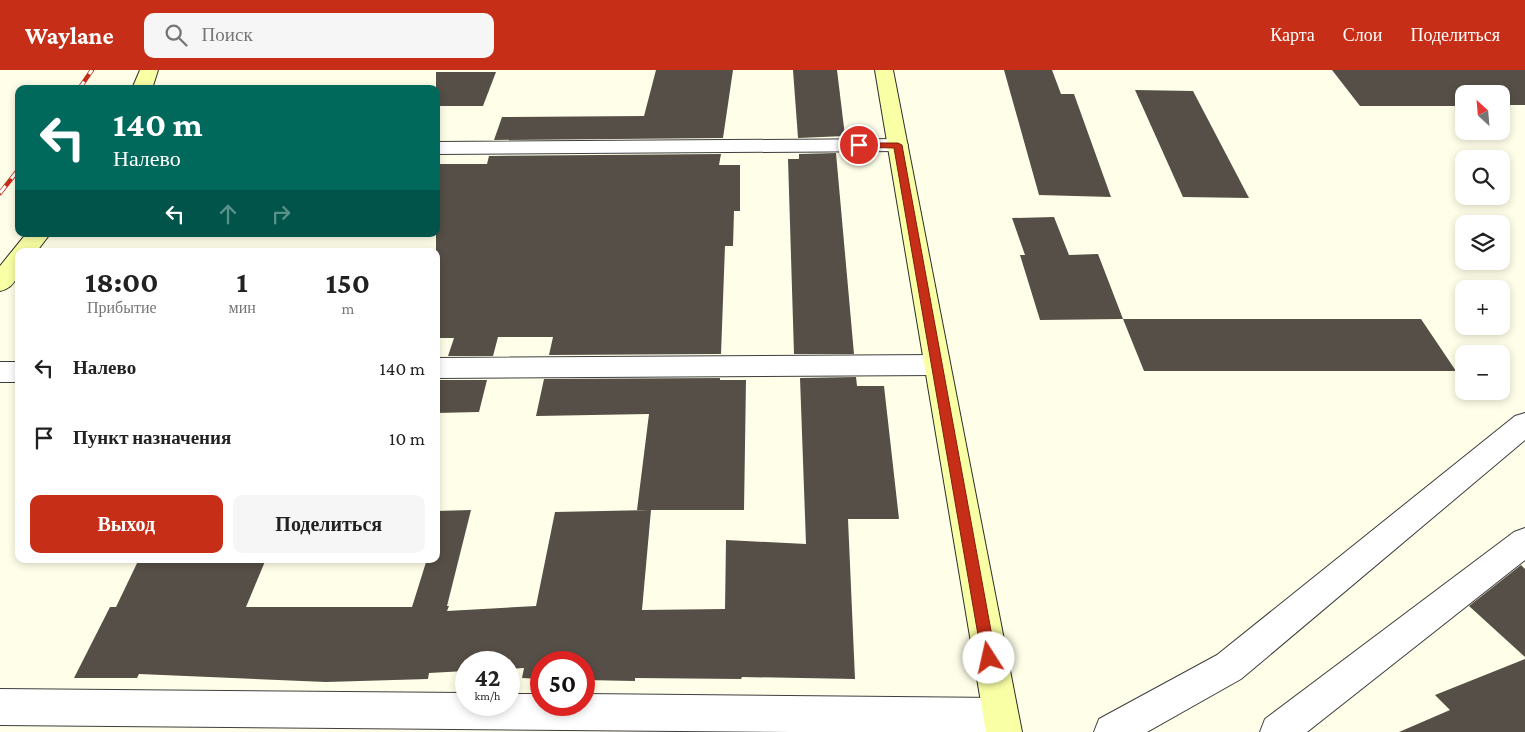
<!DOCTYPE html>
<html lang="ru">
<meta charset="utf-8">
<style>
:root{--surface:#fff;--page:#f6f6f6;--text:#222;--muted:#767676;--accent:#c72e17}
body{margin:0;font-family:"Crimson Pro",serif;background:var(--page);color:var(--text);height:100vh;display:flex;flex-direction:column;font-size:19px;white-space:nowrap}
*{box-sizing:border-box;margin:0}
p{font-size:16px;color:var(--muted)}
.icon{flex:none;width:28px;height:28px;fill:none;stroke:currentColor;stroke-width:2;stroke-linecap:round;stroke-linejoin:round}
.map{position:relative;flex:1;overflow:hidden}
.details{position:absolute;left:15px;top:178px;width:425px;height:315px;display:flex;flex-direction:column;background:var(--surface);border-radius:10px;box-shadow:0 2px 8px #0003}
.details>*{flex:none}
.guide{position:absolute;left:15px;top:15px;width:425px;height:152px;border-radius:10px;box-shadow:0 2px 8px #0003;background:#00695c;color:#fff;overflow:hidden}
.needle{width:32px;rotate:334deg}
.tools{position:absolute;left:1455px;top:15px;display:grid;gap:10px}
.tools a{display:grid;place-items:center;width:55px;height:55px;border-radius:10px;background:var(--surface);box-shadow:0 2px 8px #0003;font-size:25px}
.speed{position:absolute;left:455px;top:581px;display:flex;gap:10px;font-size:25px;font-weight:700;text-align:center}
.speed>*{display:grid;place-content:center;width:65px;height:65px;border-radius:50%;background:var(--surface);box-shadow:0 2px 8px #0003;line-height:1}
.speed small{font-size:12px;font-weight:400}
.speed .limit{border:8px solid #d22;background:#fff;color:#111}
.pin{position:absolute;display:grid;place-items:center;width:42px;height:42px;color:#fff;margin:-21px;border:2px solid #fff;border-radius:50%;box-shadow:0 1px 5px #0007}
.me{position:absolute;width:55px;margin:-28px;rotate:350deg;stroke-linejoin:round;filter:drop-shadow(0 0 4px #0008)}
.turn{display:flex;align-items:center;gap:18px;height:105px;padding:0 15px;font-size:22px}
.turn .icon{width:65px;height:65px;stroke-width:2.5}
.turn b{display:block;font-size:35px;line-height:42px}
.lanes{display:flex;align-items:center;height:48px;padding:0 15px;background:#0003;justify-content:center;gap:25px;direction:ltr}
.lanes .off{opacity:.35}
.eta{display:flex;justify-content:space-evenly;align-items:center;height:85px;text-align:center}
.eta b{font-size:30px;font-weight:700;line-height:35px}
.cta{display:flex;gap:10px;margin-top:auto;padding:10px 15px}
.cta a{flex:1;height:58px;border-radius:10px;background:var(--accent);color:#fff;font-size:20px;font-weight:700;line-height:58px;text-align:center}
.cta a+a{background:var(--page);color:var(--text)}
ul{padding:0;list-style:none}
li{display:flex;align-items:center;gap:15px;height:70px;padding:0 15px}
li div{flex:1}
li b{display:block;font-size:19px}
li em{font-style:normal}
header{display:flex;align-items:center;gap:30px;box-sizing:border-box;height:70px;padding:0 25px;background:var(--accent);color:#fff}
header strong{font-size:24px}
nav{display:flex;gap:28px;margin-inline-start:auto;font-size:18px}
.search{width:350px;height:45px;background:var(--page);display:flex;align-items:center;gap:12px;box-sizing:border-box;padding:0 18px;border-radius:10px;color:var(--muted);font-size:19px}
.map>svg:first-child{display:block}
</style>
<header>
<strong>Waylane</strong>
<div class="search"><svg class="icon" aria-label="search" viewBox="0 0 24 24"><circle cx="10" cy="10" r="6"/><path d="M15 15l6 6"/></svg>Поиск</div>
<nav><a>Карта</a><a>Слои</a><a>Поделиться</a></nav>
</header>
<div class="map">
<svg width="1525" height="662" viewBox="0 0 1525 662">
<rect width="100%" height="100%" fill="#ffffe9"/>
<g fill="#554f47">
<path d="M656,0h77l-10,68 -229,2 8,-23 142,-1z"/>
<path d="M793,0h44l8,66 -47,2z"/>
<path d="M1004,0h48l9,24h13l37,103 -72,-2z"/>
<path d="M1332,0h193v35h-24v-11h-37v12h-104z"/>
<path d="M436,2h60l-13,34h-47z"/>
<path d="M1135,20l58,1 56,107 -66,-1z"/>
<path d="M836,83l18,201h-60l-6,-195h11v-5z"/>
<path d="M721,84l-2,11h21v46h-6l-1,35h-8l-4,108 -172,1 4,-18h-55l-5,19h-45l6,-18h-18v-174h51l2,-8z"/>
<path d="M1054,147l15,38 29,-1 25,65 -83,1 -20,-65h5l-13,-37z"/>
<path d="M1123,249h298l35,52h-312z"/>
<path d="M856,307l1,9h27l15,133h-51l7,160 -113,-2 -1,2 -106,-1v3l-51,-1v-18h-43v17l-19,-1 2,-10 -15,1v-7h-43v9l-37,2 -1,6 -102,3 -187,-8 -2,4h-63l36,-71h6l23,-48h127l-20,48h166l15,-48h9v-48l35,-1 -24,96h2l-2,5 89,-5 19,-94 96,-2 -9,100 83,-1 1,-69 80,4 -6,-166z"/>
<path d="M720,308v2h26l-2,130h-107l12,-96 -113,2 8,-37z"/>
<path d="M440,310h47l-8,32 -43,1v-19z"/>
<path d="M1521,495l4,4v88l-56,-51z"/>
<path d="M1525,589v73h-126l51,-22 -15,-15z"/>
</g>
<g fill="none" stroke-linecap="round" stroke-linejoin="round">
<g stroke="#3e3e3e" stroke-width="2">
<g id="minor">
<path d="M898,69l7,2 3,4 -3,4 -7,2 -462,3v-12z"/>
<path d="M937,285l9,3 4,7 -4,7 -9,3 -501,3v-20z"/>
<rect x="0" y="292" width="19" height="20"/>
<path d="M1525,343v27l-284,239 -94,53h-53l5,-13 118,-64 298,-239z"/>
<path d="M1525,458v32l-218,172h-47l5,-13 249,-187z"/>
<path d="M0,619l466,4v12h43v-11h32v11h43v-11l416,4 13,5 5,13 -5,13 -8,3h-214l-791,-7z"/>
</g>
</g>
<g stroke="#2d2d2d" stroke-width="2">
<g id="secondary">
<path d="M140,0h18l-6,19h-20z"/>
<path d="M875,0h18l129,662h-36z"/>
<path d="M26,164h24l-13,17h-18c0,18 1,35 -19,40v-25z"/>
</g>
</g>
<use href="#minor" fill="#fff" fill-rule="evenodd"/>
<use href="#secondary" fill="#f9ffa4" fill-rule="evenodd"/>
<g stroke="#c72e17" stroke-width="4.5">
<g id="rail">
<path d="M79,19l13,-19"/>
<path d="M0,123l19,-24"/>
</g>
</g>
<use href="#rail" stroke="#fff" stroke-width="3" stroke-dasharray="9" stroke-linecap="butt"/>
</g>
<path fill="#c72e17" stroke="#811e0f" d="M859,73h39l4,2 94,513 -2,5 -5,2 -5,-2 -2,-5 -88,-510 -38,-1 -1,-2z"/>
</svg>
<div class="tools">
<a><svg class="needle" viewBox="-14 -14 28 28"><path d="M0-13l5 13h-10z" fill="#e53935"/><path d="M0 13l5-13h-10z" fill="#767676"/></svg></a>
<a><svg class="icon" aria-label="search" viewBox="0 0 24 24"><circle cx="10" cy="10" r="6"/><path d="M15 15l6 6"/></svg></a>
<a><svg class="icon" aria-label="layers" viewBox="0 0 24 24"><path d="M12 4l9 5-9 5-9-5zM3 14l9 5 9-5"/></svg></a>
<a>+</a>
<a>−</a>
</div>
<div class="speed"><div>42<small>km/h</small></div><div class="limit">50</div></div>
<div class="pin" style="left:859px;top:75px;background:#d93025"><svg class="icon" aria-label="arrive" viewBox="0 0 24 24"><path d="M6 21V4h12l-3 4 3 4H6"/></svg></div>
<svg class="me" style="left:989px;top:588px" viewBox="-20 -20 40 40"><circle r="19" fill="#fff"/><path d="M0-13L10 11 0 6-10 11z" fill="#c72e17"/></svg>
<div class="guide">
<div class="turn"><svg class="icon" aria-label="left" viewBox="0 0 24 24"><path d="M17 20v-9H6M10 6l-5 5 5 5"/></svg><div><b>140 m</b>Налево</div></div>
<div class="lanes"><svg class="icon" aria-label="left" viewBox="0 0 24 24"><path d="M17 20v-9H6M10 6l-5 5 5 5"/></svg><svg class="icon off" aria-label="ahead" viewBox="0 0 24 24"><path d="M12 20V5M6 11l6-6 6 6"/></svg><svg class="icon off" aria-label="right" viewBox="0 0 24 24"><path d="M7 20v-9h11M14 6l5 5-5 5"/></svg></div>
</div>
<section class="details">
<div class="eta">
<div><b>18:00</b><p>Прибытие</p></div>
<div><b>1</b><p>мин</p></div>
<div><b>150</b><p>m</p></div>
</div>
<ul>
<li><svg class="icon" aria-label="left" viewBox="0 0 24 24"><path d="M17 20v-9H6M10 6l-5 5 5 5"/></svg><div><b>Налево</b></div><em>140 m</em></li>
<li><svg class="icon" aria-label="arrive" viewBox="0 0 24 24"><path d="M6 21V4h12l-3 4 3 4H6"/></svg><div><b>Пункт назначения</b></div><em>10 m</em></li>
</ul>
<div class="cta"><a>Выход</a><a>Поделиться</a></div>
</section>
</div>
